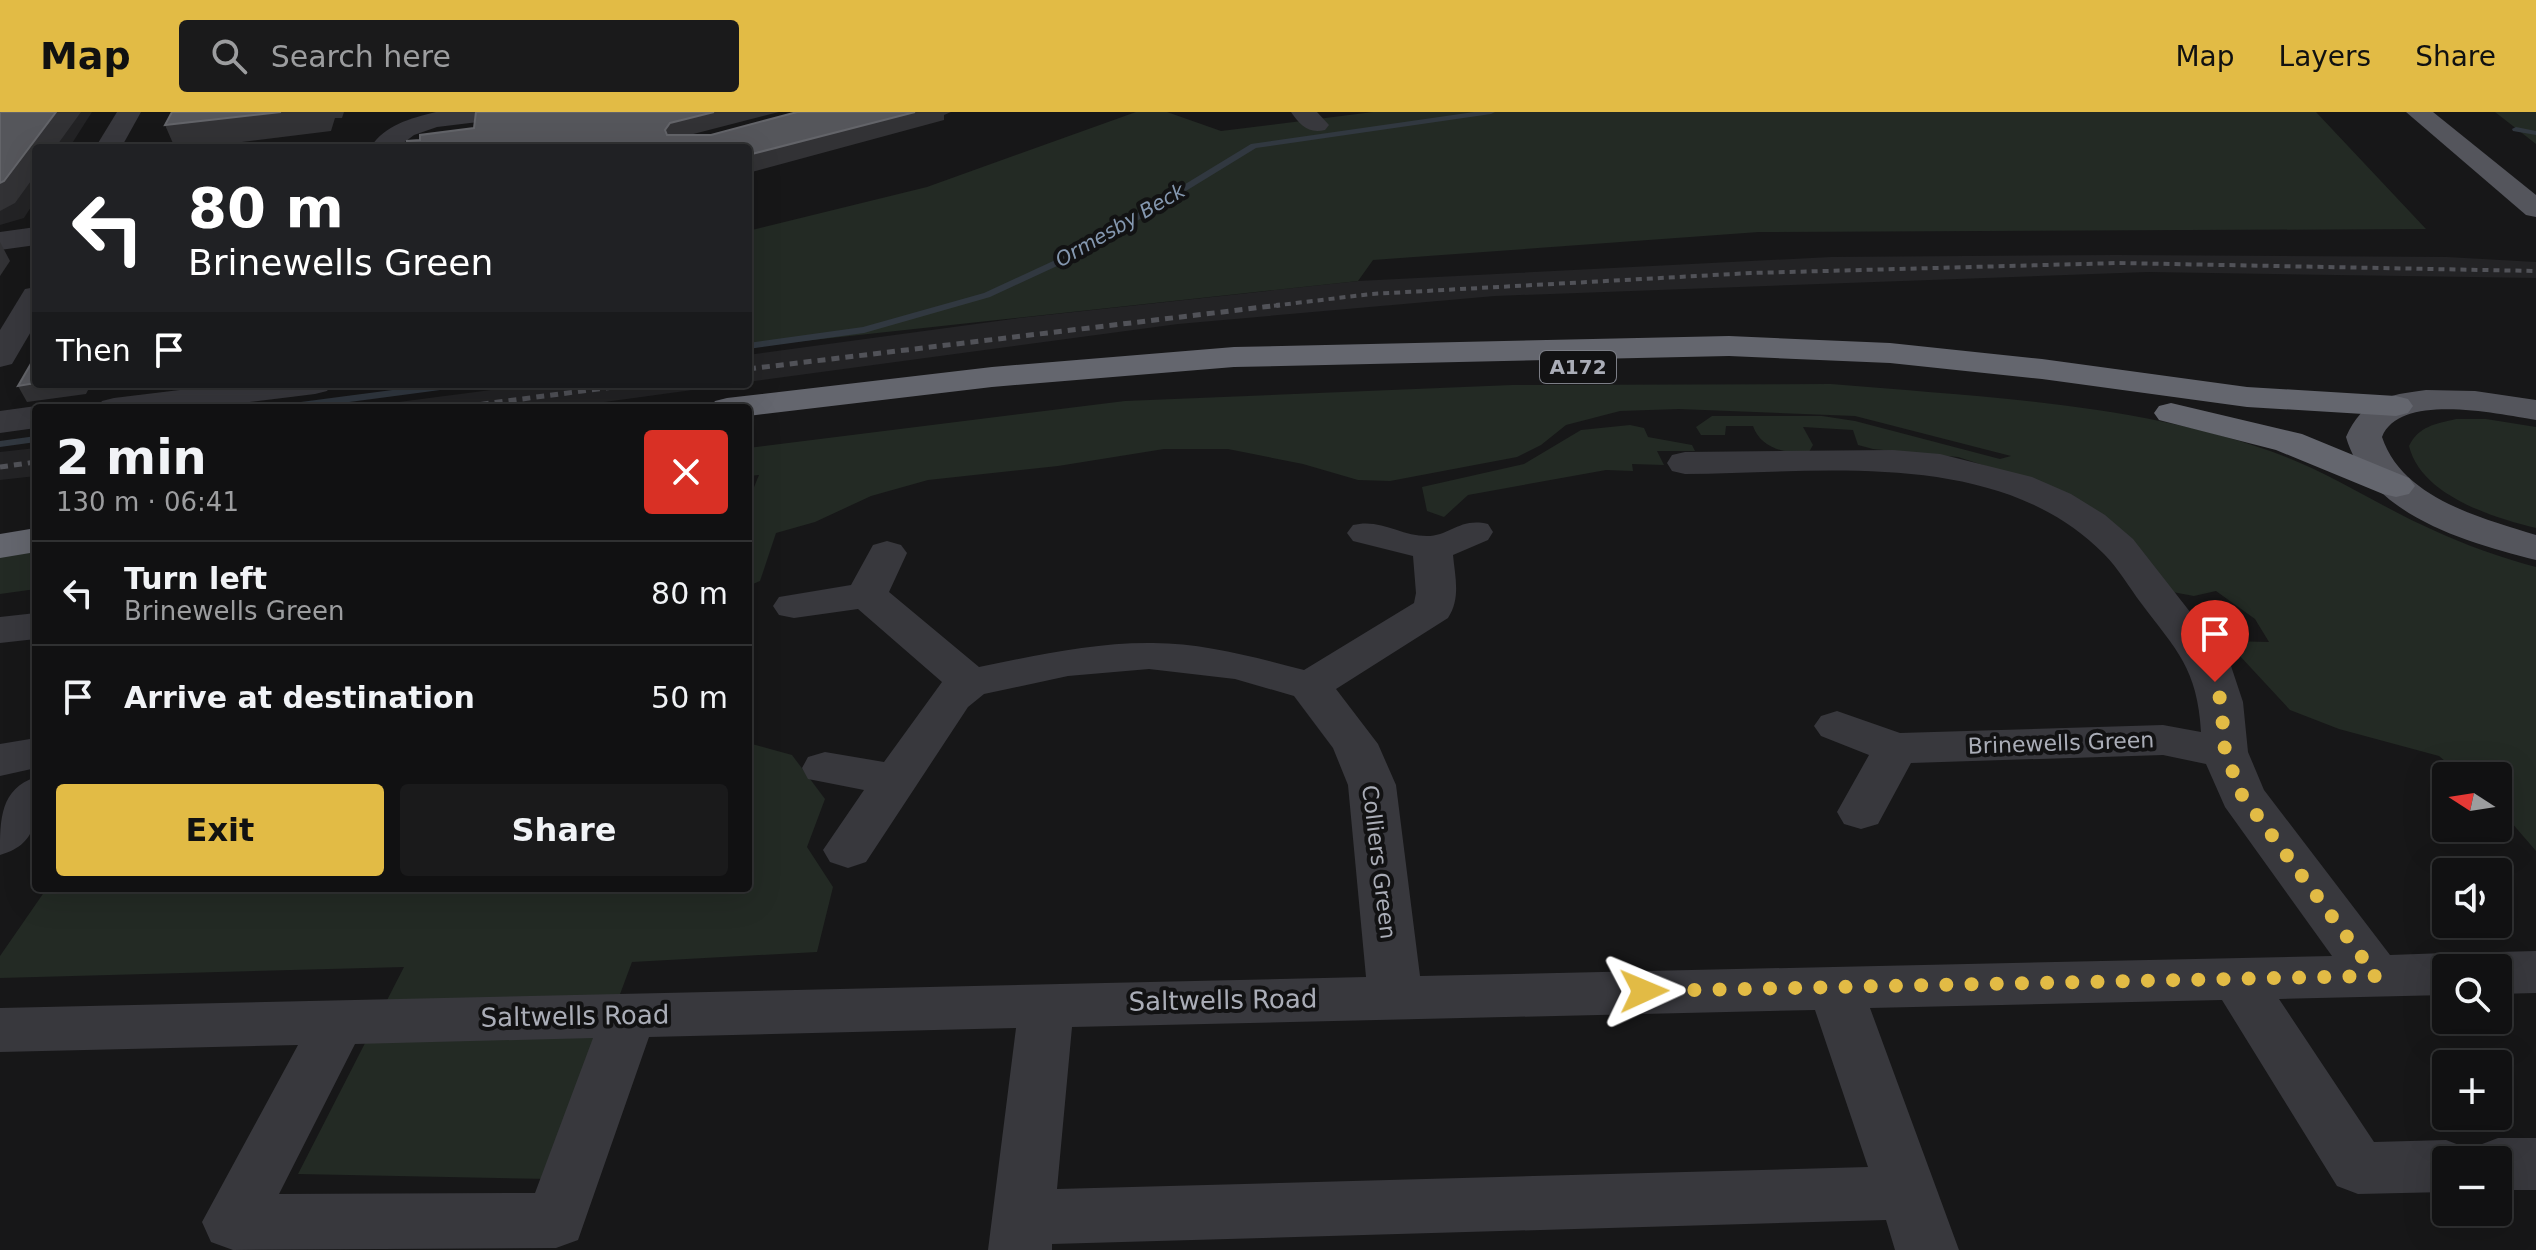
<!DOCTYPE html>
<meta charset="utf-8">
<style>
:root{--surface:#111112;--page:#1a1a1b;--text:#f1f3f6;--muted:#9c9d9f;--line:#303132;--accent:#e2bb45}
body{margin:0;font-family:"DejaVu Sans",sans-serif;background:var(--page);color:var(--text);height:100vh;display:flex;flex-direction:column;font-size:30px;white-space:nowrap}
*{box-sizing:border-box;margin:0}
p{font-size:26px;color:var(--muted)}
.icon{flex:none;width:44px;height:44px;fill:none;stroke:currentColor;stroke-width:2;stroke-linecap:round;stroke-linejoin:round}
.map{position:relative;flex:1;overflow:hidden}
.panel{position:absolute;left:32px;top:292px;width:720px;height:488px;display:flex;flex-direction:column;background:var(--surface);border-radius:8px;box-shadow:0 8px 32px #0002,0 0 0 2px var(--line)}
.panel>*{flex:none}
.guide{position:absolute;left:32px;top:32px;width:720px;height:244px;border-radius:8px;box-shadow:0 8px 32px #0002,0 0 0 2px var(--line);background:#202124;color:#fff;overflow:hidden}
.needle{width:52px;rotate:282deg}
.buttons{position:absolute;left:2432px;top:650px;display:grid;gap:16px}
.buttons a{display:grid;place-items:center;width:80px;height:80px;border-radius:8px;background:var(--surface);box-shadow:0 8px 32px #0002,0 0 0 2px var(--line);font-size:40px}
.pin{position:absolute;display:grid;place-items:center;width:68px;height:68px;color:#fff;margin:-82px -34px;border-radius:50% 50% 50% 0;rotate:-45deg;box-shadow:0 0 8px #0007}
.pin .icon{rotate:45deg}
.me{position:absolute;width:88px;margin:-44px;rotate:89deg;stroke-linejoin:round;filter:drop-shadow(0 0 6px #0008)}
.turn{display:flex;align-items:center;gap:28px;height:168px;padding:0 24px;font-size:36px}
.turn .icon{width:104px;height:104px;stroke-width:2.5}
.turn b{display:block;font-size:56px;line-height:68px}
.then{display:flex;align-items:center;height:76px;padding:0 24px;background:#0003;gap:16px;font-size:30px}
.round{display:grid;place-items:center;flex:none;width:84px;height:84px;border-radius:8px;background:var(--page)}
.headline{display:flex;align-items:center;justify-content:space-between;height:136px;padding:0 24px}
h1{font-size:48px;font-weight:600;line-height:60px}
.action{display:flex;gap:16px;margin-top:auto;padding:16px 24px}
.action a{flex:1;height:92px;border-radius:8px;background:var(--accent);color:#111;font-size:32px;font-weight:600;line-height:92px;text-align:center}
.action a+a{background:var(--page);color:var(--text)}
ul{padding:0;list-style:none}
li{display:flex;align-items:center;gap:24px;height:104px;padding:0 24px;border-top:2px solid var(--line)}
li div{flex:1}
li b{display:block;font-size:30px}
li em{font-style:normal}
header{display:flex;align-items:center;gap:48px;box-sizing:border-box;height:112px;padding:0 40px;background:var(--accent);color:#111}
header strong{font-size:38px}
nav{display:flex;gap:44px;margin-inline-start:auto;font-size:28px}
.search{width:560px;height:72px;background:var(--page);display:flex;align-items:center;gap:20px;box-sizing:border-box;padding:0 28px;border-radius:8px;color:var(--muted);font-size:30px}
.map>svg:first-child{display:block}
</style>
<header>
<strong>Map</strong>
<div class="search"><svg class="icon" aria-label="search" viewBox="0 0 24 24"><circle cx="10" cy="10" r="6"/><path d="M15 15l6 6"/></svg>Search here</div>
<nav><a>Map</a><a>Layers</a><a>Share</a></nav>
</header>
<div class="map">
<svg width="2536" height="1138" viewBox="0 0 2536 1138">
<rect width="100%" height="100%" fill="#171718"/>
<g fill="#232325">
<path d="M0,0h92l-23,36h-33v51l-12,19 -24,7z"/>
<path d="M2116,143l331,2 89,5v16l-388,-6 -653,24 -317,28 -430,58v-27l271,-37 339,-37 473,-24z"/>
<path d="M536,272h201l-177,24h-207z"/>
<path d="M36,336v28l-36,4v-28z"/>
</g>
<g fill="#232a24">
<path d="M1136,0h31l54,19 152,-19h943l110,117 -667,3 -386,28 -15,21 -610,66v-116l179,-44z"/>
<path d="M2495,0h41v32z"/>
<path d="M1831,272c149,13 314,19 455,73 51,20 97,51 147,73 32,15 69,28 103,37v284l-38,-44v-31h-35l-24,-20 -100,-27 -49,-19 -64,-69 43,1 -14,-23 -39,-28 -22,5 -27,-5 -153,-116 -56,-18 -85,-8 -15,-4 -5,-15 -50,-3 10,18 -4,7c-23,2 -48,-3 -56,-26h-27l-1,9h-24l-5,-8 16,-11h110l33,5 145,38 11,-3 -156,-40 -176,-7 -59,2 -54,14 -25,20 -24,12 -127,24 -32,-1 -55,-16 -75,-15h-64l-106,17 -130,14 -57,16 -56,26 -39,11 -16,48 -12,5v-84l11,-27 -11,1v-28l377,-47 387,-16z"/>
<path d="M2456,307h30l50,8v101c-45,-11 -115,-33 -127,-82 10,-20 26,-22 47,-27z"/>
<path d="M1630,313l14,3 4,9 44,8 3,6h-38l7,14 -32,-1 1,7 -27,-1 -138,25 -24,22 -17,-6 -5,-24 102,-23 57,-34z"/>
<path d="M36,434v43l-36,5v-43z"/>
<path d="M748,631l44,12 33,44 -18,48 26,40 -16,65 -185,10 -81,217 -253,-5 106,-207 -404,11v-22l47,-68h701z"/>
</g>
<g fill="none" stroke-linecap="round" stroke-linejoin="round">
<g fill="#313840" fill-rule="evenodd">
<path d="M1474,0h21l-4,2 -235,34 -173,106 -93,43 -126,36 -116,16v-6l115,-16 121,-34 93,-43 174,-106z"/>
<path d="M2516,15l20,4v4l-23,-4 -1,-2z"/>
<path d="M438,272h30l-5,3 -159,21h-32l6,-3z"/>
<path d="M36,324v6l-36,5v-6z"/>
</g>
<g fill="#38383d" fill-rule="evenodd">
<path d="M117,0h24l-20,36h-26z"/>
<path d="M436,0h79l-3,5 -9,2 -66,8 -23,8 -17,13h-27c16,-24 39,-29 66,-36z"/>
<path d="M1291,0h26l12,13 -4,5c-17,4 -25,-5 -34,-18z"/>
<path d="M36,115v18l-36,5v-18z"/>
<path d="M36,175v36l-24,41 -12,3v-37l25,-41z"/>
<path d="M229,272h103l-5,7 -12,3 -114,14h-104l5,-7 12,-3z"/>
<path d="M36,294l6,2h-6v20l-36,5v-22z"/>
<path d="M1893,338l47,4 92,23 39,17 34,21 28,24 97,124 13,39 5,50 16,38 126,165 56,-2 19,6 5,9h-24v27l-167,4 95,143 72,-2 21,8 5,8 5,-10 21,-8h38v52h-38v-30h-52v32l-88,2 -21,-8 -115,-186 -352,8 89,242h-64l-9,-30 -834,24v6h-64l28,-222 -367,9 -71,203 -22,8 -323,2 -22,-8 -9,-20 96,-177 -298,7v-44l1366,-31 -18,-192 -15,-37 -39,-52 -59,-17 -86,-10 -81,7 -84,18 -16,13 -102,155 -18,6 -18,-6 -7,-12 41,-60 -56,-11 -6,-11 6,-11 17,-5 59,10 58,-80 -84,-73 -64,9 -15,-3 -6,-9 6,-9 72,-12 22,-40 14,-4 14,4 6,8 -18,39 90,75c55,-11 112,-24 169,-24 52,-1 106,14 156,27l110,-67 2,-10 -3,-37 -60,-15 -6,-8 6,-8c27,-7 48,11 74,11 23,0 33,-19 61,-12l5,8 -5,8 -35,15c2,22 8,43 -5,63l-112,71 42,55 18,41 24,191 912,-20 -107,-149 -19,-43 -43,-9 -252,8 -33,61 -17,5 -17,-5 -7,-12 32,-57 -48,-19 -7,-10 7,-10 16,-5 63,22 263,-8 38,7c-4,-64 -24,-81 -60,-129 -12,-16 -23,-35 -37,-49 -106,-107 -282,-81 -419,-80l-13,-3 -5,-8 5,-8 13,-3zM1815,898l53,157 -811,22 15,-162zM593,926l-58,155 -256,1 76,-150z"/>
<path d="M36,501v26l-36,4v-26z"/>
<path d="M36,626v30l-36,8v-32z"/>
<path d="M36,665c0,36 6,66 -36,78 0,-36 0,-66 36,-78z"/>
<path d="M2536,839v42l-38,1v-26h-24l5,-10 19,-6z"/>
</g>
<g fill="#54555c" fill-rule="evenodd">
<path d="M2406,0h27l103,83v22l-10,-2z"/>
<path d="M2426,278l49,1 61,9v20c-38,-6 -136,-28 -154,17 20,61 99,81 154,98v25c-71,-18 -167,-45 -190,-123 17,-38 41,-42 80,-47z"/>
</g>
<g fill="#64666e" fill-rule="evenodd">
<path d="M1729,224l161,7 152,16 205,28 149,9 12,3 5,7 -5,7 -12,3 -149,-9 -205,-28 -152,-16 -161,-7 -495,11 -242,20 -244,29v-8h-38l5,-7 12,-3 265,-31 242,-20z"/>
<path d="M2171,291l131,31 107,44 6,8 -6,8 -13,3 -13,-3 -107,-44 -117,-30 -5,-7 5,-7z"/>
<path d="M36,416v24l-36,6v-24z"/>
</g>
<path stroke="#515258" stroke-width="4" stroke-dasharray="6 5" stroke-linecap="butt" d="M1263,195l108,-13 380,-21 368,-10 417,8"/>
<g stroke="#515258" stroke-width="5" stroke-dasharray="8 6" stroke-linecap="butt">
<path d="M748,257l532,-64"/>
<path d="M453,296l183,-24"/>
<path d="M0,355l36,-5"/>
</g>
</g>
<g fill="#323235">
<path d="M56,0h25l-26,36h-19v26l-21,29 -15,8v-28z"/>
<path d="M281,0h63l-2,6h-7l-4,13 -138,17h-18l-10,-23z"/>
<path d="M714,0h65l-105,27 -6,7 -3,-16 5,-7z"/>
<path d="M915,0h36l-7,3v5l-196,53v-18z"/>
<path d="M0,130l10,19 -10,15z"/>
<path d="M36,271v1h55l-5,10 -59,8 -9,-16z"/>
</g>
<g fill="#55565b" stroke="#636469" stroke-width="2">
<path d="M0,0h56l-52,69 -4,2z"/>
<path d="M172,0h109l-116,13z"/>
<path d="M476,0h238l-44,11 -5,7 2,5h44l86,-23h118l-167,43v-7h-341v-7l13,-1v-5l54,-7z"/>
<path d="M36,243v28l-18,3z"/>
</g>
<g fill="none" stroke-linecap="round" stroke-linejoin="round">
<path stroke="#e2bb45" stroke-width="14" stroke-dasharray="0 25.2" d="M1644,879l732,-15 -134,-181 -17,-43 -4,-50 -6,-20"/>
</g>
<g text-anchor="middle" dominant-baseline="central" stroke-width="8" stroke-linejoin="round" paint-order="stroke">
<g font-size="20" font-style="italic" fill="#8497af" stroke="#121213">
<text transform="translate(1120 113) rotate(-30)">Ormesby Beck</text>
</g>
<rect fill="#121213" stroke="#7c7e86" stroke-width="2" x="1540" y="239" width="76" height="32" rx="6"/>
<g font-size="20" font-weight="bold" fill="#aaadb7">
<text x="1578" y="255">A172</text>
</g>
<g font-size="22" fill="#aaadb7" stroke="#121213">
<text transform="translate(2061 631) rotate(-2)">Brinewells Green</text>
<text transform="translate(1379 750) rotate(83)">Colliers Green</text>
</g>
<g font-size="26" fill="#aaadb7" stroke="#121213">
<text transform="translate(1223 888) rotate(-1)">Saltwells Road</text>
<text transform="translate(575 904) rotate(-1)">Saltwells Road</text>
</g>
</g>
</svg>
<div class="buttons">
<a><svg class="needle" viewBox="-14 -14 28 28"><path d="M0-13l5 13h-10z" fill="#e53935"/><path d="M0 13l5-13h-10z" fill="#9c9d9f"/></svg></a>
<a><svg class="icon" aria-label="sound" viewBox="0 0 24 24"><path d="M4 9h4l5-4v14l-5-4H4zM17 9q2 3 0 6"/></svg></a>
<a><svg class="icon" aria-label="search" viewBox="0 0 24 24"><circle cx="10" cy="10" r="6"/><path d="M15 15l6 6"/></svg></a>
<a>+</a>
<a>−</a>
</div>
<div class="pin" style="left:2215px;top:570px;background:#d93025"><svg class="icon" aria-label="arrive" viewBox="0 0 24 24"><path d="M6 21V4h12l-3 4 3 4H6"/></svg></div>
<svg class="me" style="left:1644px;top:879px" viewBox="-20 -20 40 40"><path d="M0-17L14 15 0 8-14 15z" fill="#e2bb45" stroke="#fff" stroke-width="4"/></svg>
<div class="guide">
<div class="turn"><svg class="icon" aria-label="left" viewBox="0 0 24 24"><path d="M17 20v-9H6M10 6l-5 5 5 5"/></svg><div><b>80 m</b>Brinewells Green</div></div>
<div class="then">Then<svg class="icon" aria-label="arrive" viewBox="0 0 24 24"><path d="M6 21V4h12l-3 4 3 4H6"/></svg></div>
</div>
<section class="panel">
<div class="headline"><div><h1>2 min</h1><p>130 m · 06:41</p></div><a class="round" style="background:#d93025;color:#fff"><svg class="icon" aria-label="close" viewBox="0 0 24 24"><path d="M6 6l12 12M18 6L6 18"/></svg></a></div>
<ul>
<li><svg class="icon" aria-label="left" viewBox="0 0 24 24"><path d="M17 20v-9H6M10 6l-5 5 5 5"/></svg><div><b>Turn left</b><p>Brinewells Green</p></div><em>80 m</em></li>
<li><svg class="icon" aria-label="arrive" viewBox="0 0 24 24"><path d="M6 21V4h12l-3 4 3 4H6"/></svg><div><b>Arrive at destination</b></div><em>50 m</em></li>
</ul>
<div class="action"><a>Exit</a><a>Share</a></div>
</section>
</div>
